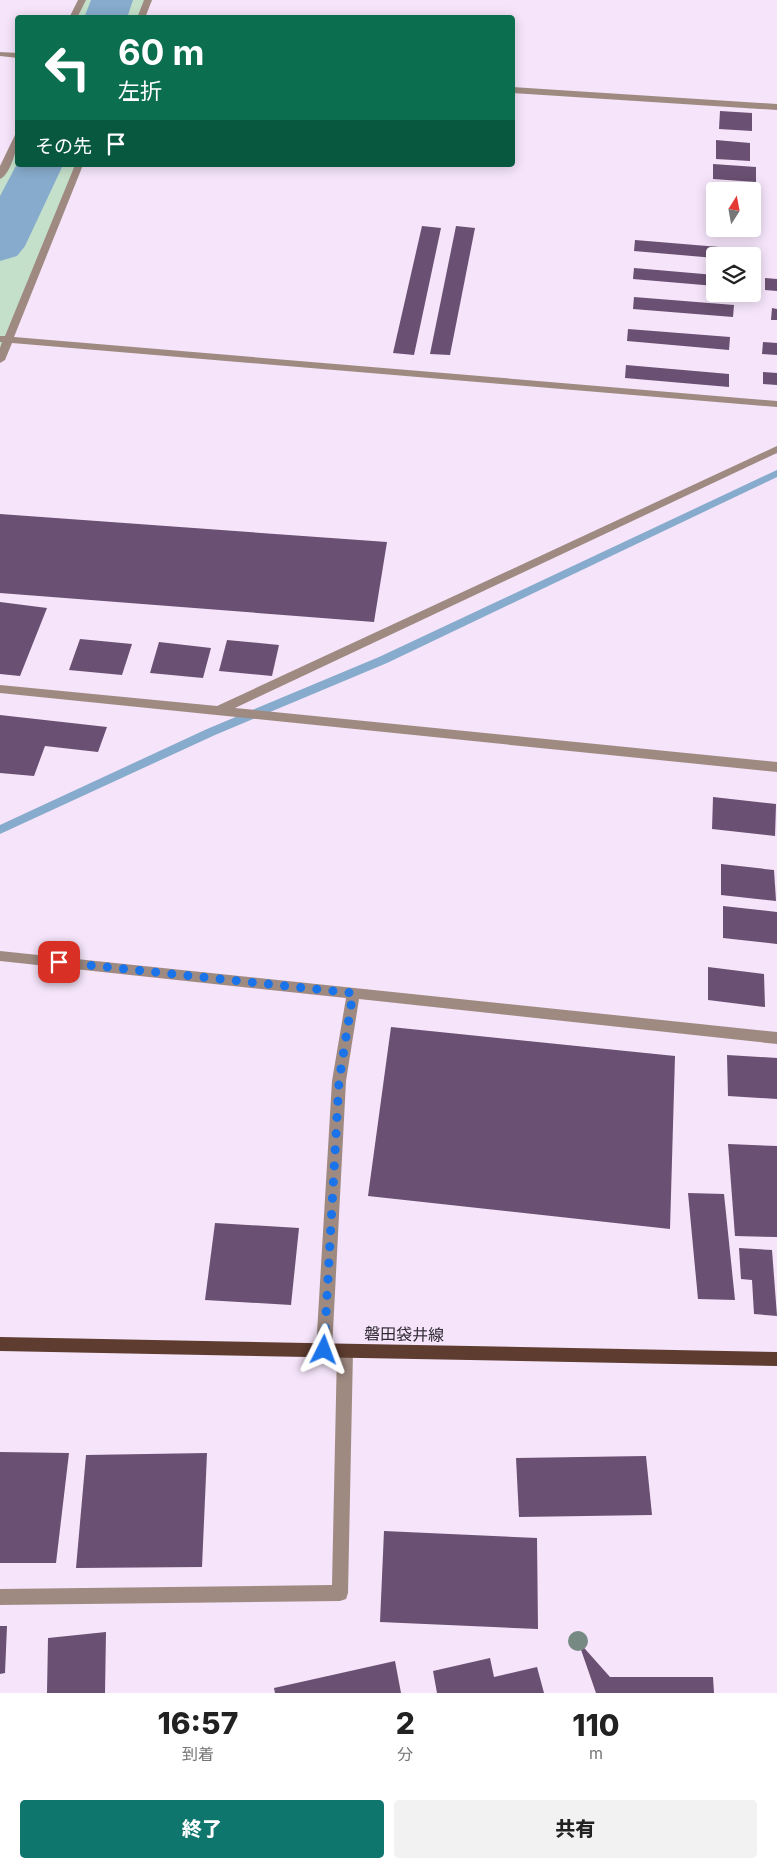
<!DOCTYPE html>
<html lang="ja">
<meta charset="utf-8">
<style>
:root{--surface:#fff;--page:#f2f2f2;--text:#222;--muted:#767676;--accent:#0f766e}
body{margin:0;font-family:Inter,"Noto Sans JP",sans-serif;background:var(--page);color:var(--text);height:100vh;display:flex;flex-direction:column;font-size:19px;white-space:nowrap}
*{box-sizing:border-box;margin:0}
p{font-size:16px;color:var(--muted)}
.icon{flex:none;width:28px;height:28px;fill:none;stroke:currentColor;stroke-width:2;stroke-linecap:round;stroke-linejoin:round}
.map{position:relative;height:1693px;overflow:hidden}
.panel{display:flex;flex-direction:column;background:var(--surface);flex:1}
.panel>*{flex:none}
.guide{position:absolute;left:15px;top:15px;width:500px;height:152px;border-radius:5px;box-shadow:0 2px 12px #0003;background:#0b6e4f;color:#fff;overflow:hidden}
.needle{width:32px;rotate:11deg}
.fabs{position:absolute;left:706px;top:182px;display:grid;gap:10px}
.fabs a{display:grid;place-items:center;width:55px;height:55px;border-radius:5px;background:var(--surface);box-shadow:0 2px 12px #0003;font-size:25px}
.pin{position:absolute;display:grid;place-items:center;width:42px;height:42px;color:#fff;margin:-21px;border-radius:10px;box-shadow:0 2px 8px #0006}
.me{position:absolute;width:55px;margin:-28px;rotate:3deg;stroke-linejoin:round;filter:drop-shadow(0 0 4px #0008)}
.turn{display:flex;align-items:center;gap:18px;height:105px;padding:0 20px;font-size:22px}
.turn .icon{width:65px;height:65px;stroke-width:2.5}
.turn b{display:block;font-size:35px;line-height:42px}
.then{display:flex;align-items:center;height:48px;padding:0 20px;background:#0003;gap:10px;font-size:19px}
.eta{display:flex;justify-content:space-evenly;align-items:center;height:85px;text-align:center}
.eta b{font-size:30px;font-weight:800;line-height:35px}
.primary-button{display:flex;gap:10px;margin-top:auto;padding:10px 20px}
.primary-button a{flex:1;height:58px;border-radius:5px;background:var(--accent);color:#fff;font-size:20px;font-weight:800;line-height:58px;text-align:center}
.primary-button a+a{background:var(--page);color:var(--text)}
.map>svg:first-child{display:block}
</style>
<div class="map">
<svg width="777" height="1693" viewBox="0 0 777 1693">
<rect width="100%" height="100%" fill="#f5e4fa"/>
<g fill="#c4dfca">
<path d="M82,0h66l-7,17 -67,1z"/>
<path d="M17,137l1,28h61l-79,194v-183z"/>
</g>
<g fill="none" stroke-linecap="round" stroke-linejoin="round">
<path fill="#87abcc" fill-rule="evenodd" d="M777,470v7l-390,186 -172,72 -215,99v-9l207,-96 172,-72z"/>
<g fill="#87abcc" fill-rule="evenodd">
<path d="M91,0h42l-6,18h-43z"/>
<path d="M18,162v3h45l-38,81 -8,10 -17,5v-65z"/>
</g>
</g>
<g fill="#6a5072">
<path d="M720,111l32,2v18l-33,-2z"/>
<path d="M716,140l34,3v18l-34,-2z"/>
<path d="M713,164l43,3v15l-43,-3z"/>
<path d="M713,186l34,2v3h-32v15l-2,-1z"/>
<path d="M752,216h6v16l-27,-2 21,-1z"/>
<path d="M422,226l19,2 -27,127 -21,-2z"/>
<path d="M456,226l19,2 -25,127 -20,-1z"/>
<path d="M635,240l96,8v8l-16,2 -81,-7z"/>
<path d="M634,268l81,7v11l-82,-7z"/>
<path d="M765,278l12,1v12l-12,-1z"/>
<path d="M634,297l100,8 -1,12 -100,-8z"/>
<path d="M772,308l5,1v11h-6z"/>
<path d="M628,329l102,8 -1,13 -102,-9z"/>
<path d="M763,342l14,1v12l-15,-1z"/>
<path d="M626,365l103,9v13l-104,-9z"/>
<path d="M763,372l14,1v12l-14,-1z"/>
<path d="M0,514l387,28 -13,80 -374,-29z"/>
<path d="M0,602l47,6 -27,68 -20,-2z"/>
<path d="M80,639l52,5 -10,31 -53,-5z"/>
<path d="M227,640l52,5 -7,31 -53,-5z"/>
<path d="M159,642l52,6 -8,30 -53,-5z"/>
<path d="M0,715l107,12 -9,25 -53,-6 -11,30 -34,-3z"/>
<path d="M713,797l63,7 -1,32 -63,-7z"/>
<path d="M721,864l53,6 2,31 -55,-6z"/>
<path d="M723,906l54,6v32l-54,-6z"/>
<path d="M708,967l56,7 1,33 -57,-7z"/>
<path d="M391,1027l284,29 -5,173 -302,-33z"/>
<path d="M727,1055l50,3v41l-49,-3z"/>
<path d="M728,1144l49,2v91l-42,-1z"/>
<path d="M688,1193l36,1 11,106 -37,-1z"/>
<path d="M215,1223l84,5 -8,77 -86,-5z"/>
<path d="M739,1248l33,2 5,66 -23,-2 -2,-34 -11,-1z"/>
<path d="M0,1452l69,1 -13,110h-56z"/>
<path d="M207,1453l-5,114 -126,1 10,-113z"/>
<path d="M646,1456l6,59 -133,2 -3,-59z"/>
<path d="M384,1531l153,7 1,91 -158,-7z"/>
<path d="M0,1626h7l-2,47 -5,1z"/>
<path d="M106,1632l-1,61h-58l1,-55z"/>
<path d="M578,1641l32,36h103l1,16h-118z"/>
<path d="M490,1658l4,19 43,-10 7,26h-107l-4,-22z"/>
<path d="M395,1661l6,32h-126l-1,-5z"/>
</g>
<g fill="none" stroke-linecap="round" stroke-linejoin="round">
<g fill="#9f8a82" fill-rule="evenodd">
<path d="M78,0h8l-9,18h-8z"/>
<path d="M144,0h8l-7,18h-8z"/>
<path d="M0,52l18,1v5l-18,-2z"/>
<path d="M512,87l265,17v6l-265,-17z"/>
<path d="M15,135h3c0,11 -7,39 -18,44v-13z"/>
<path d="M75,165h8l-69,172 763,64v6l-765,-64 -7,17 -5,3v-15l2,-6h-2v-6h5z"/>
<path d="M777,446v7l-542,255 542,54v10l-777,-79v-8l217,21z"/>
<path d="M0,951l777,81v12l-418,-45 -13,82 -14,269 -3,5 -5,2 -5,-2 -3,-5 16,-269 14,-83 -346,-37z"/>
<path d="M345,1344l5,2 3,5 -5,242 -2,6 -6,2 -340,4v-16l332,-4 5,-234 3,-5z"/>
</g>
<path fill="#5e3c2f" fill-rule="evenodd" d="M0,1337l777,15v14l-777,-15z"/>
</g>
<circle fill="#768982" cx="578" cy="1641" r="10"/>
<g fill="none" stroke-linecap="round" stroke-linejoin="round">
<path stroke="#1a73e8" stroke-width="9" stroke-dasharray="0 16.2" d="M59,962l294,31 -14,88 -15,269"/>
</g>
<g text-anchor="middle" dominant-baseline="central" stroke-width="5" stroke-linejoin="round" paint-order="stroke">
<g font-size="16" fill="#2d2730" stroke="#f5e4fa">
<text transform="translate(404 1334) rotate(1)">磐田袋井線</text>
</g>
</g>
</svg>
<div class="fabs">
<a><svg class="needle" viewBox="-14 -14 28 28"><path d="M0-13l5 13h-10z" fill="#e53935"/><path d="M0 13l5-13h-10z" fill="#767676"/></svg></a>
<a><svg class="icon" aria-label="layers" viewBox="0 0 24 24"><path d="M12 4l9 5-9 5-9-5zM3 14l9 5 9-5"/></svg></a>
</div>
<div class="pin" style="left:59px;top:962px;background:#d93025"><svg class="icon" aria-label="arrive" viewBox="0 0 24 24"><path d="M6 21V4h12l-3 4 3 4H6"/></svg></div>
<svg class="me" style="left:324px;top:1350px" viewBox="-20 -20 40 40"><path d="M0-17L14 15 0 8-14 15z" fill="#1a73e8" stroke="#fff" stroke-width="4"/></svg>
<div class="guide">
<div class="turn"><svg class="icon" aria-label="left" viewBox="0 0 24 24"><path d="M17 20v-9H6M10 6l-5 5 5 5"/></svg><div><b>60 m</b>左折</div></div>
<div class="then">その先<svg class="icon" aria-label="arrive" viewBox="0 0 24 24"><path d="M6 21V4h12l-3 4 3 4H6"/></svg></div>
</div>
</div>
<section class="panel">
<div class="eta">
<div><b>16:57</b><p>到着</p></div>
<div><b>2</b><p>分</p></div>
<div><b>110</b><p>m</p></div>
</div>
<div class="primary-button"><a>終了</a><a>共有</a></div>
</section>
